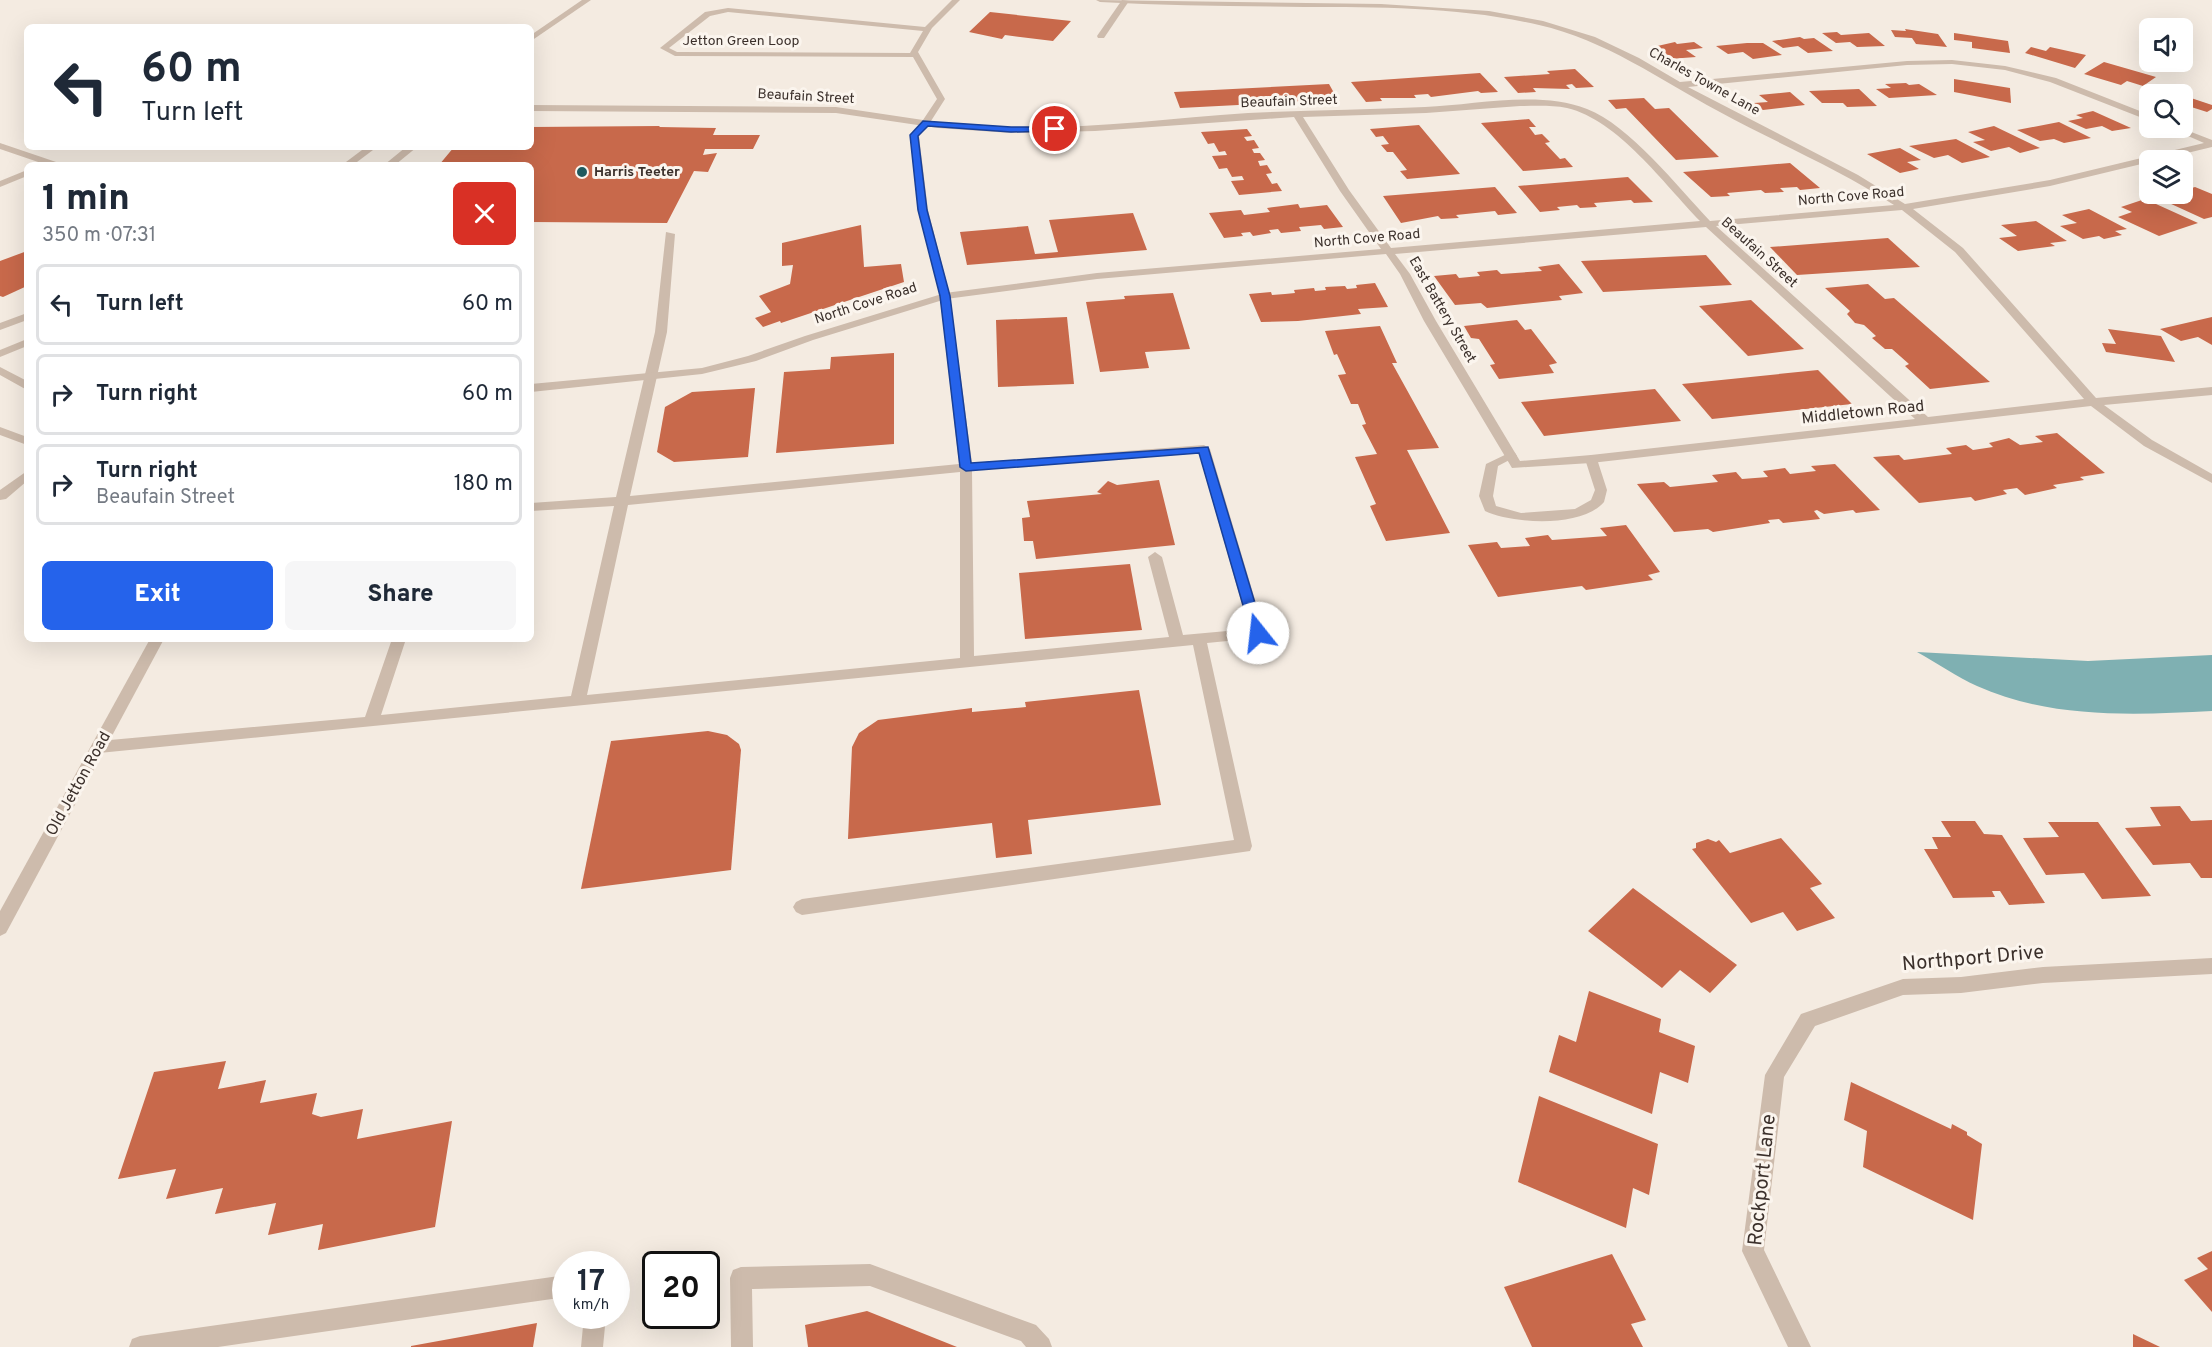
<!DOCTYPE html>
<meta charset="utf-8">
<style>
:root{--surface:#fff;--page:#f6f6f7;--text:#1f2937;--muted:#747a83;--line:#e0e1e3;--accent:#2563eb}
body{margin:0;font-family:Overpass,sans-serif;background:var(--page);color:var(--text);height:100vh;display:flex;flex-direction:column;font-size:22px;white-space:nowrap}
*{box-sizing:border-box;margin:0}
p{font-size:20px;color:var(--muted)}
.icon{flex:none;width:33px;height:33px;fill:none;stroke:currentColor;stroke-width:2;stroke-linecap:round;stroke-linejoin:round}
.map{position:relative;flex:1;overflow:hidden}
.sheet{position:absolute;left:24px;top:162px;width:510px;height:480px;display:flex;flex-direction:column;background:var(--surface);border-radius:9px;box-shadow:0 6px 24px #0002}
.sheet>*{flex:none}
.banner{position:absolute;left:24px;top:24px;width:510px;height:126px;border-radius:9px;box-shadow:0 6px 24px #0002;background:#fff;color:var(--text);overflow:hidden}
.controls{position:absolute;left:2139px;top:18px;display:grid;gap:12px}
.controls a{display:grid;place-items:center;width:54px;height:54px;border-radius:9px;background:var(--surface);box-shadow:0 6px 24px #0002;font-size:30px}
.speed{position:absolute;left:552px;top:1251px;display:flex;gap:12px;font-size:30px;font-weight:700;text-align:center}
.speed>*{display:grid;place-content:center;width:78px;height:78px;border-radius:50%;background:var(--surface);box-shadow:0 6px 24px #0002;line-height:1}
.speed small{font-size:15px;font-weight:400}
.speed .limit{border:3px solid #111;border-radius:9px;background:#fff;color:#111}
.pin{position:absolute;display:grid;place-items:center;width:51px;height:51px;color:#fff;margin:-26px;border:3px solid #fff;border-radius:50%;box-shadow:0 2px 6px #0007}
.me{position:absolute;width:66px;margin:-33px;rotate:344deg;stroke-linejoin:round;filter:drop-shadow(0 0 4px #0008)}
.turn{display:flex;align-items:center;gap:21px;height:126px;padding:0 18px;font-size:27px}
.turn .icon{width:78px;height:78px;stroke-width:2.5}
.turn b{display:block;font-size:42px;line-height:51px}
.round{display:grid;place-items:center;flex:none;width:63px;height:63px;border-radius:9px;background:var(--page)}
.summary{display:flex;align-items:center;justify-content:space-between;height:102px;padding:0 18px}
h1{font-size:36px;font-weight:800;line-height:45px}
.button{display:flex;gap:12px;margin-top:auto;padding:12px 18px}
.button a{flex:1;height:69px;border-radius:9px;background:var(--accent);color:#fff;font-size:24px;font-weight:800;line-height:69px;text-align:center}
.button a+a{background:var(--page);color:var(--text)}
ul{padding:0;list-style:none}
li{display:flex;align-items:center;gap:18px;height:81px;margin:0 12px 9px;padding:0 6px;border:3px solid var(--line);border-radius:9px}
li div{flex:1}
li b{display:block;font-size:22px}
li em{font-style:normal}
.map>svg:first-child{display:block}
</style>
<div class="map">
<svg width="2212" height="1347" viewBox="0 0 2212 1347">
<rect width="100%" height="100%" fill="#f4ebe1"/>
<path fill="#7fb0b2" d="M1917,652l171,9 124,-6v56c-79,4 -161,8 -235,-25 -20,-9 -40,-23 -60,-34z"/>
<g fill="#c8694b">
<path d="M990,12l81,9 -18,20 -48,-6 -3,4 -33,-7z"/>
<path d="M1905,29l33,5 9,13 -31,-3 -4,-6 -17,-1 -4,-7 15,1z"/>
<path d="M1837,32l4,3 28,-2 16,13 -28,1 -7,-5 -14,1 -14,-10z"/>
<path d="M1954,33l54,8 2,12 -38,-5v-6l-18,-2z"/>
<path d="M1800,37l4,2 10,-1 19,13 -25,2 -10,-7 -15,2 -11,-7z"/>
<path d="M1675,42l2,2 17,-2 9,6 -17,2 10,7 -27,2 -16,-12z"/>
<path d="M1747,43h16l19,12 -29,4 -10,-7 -15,2 -12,-8z"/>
<path d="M2031,47l15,4 4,-4 36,8 -11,13 -50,-15z"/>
<path d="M2104,62l52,15 -13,9 -16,-5 -6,4 -37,-11z"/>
<path d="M1575,69l19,18 -18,1 -4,-4 -6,1 4,4 -37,-1 3,4 -18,1 -14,-16 46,-3 -3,-3z"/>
<path d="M1480,73l18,19 -17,1 -3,-2 -47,6 -3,-3 -14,1 2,3h-36l2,3 -16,1 -15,-20z"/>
<path d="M1954,79l56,9 1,15 -57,-11z"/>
<path d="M1906,83l3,2 10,-1 18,11 -48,3 -13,-9 15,-1 -6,-4z"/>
<path d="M1329,84l9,16 -158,8 -6,-16z"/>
<path d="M1859,89l18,17 -30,1 -4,-4h-21l-13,-12z"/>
<path d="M1790,92l15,13 -42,5 -9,-7 14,-1 -9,-7z"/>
<path d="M2182,95l30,10v4l-5,3 -19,-6 -6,2z"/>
<path d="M1644,98l11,11 14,-1 50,49 -43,3 -50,-52 -10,1 -8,-9z"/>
<path d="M2093,111l38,17 -19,3 -10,-5 -16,3 -18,-8 15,-3 -7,-3z"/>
<path d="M1529,119l7,8h-7l6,8 7,-1 8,8 -5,1 15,16 5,-1 8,9 -50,4 -42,-48z"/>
<path d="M2059,122l32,16 -27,5 -10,-4 -14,2 -23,-11z"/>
<path d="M1419,125l41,49 -53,5 -7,-8 7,-1 -14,-18h-6l-6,-7 8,-1 -6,-8 -7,1 -6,-8z"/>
<path d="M660,126l-1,1 57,1 -3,7h47l-7,14h-48l-2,6 14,-2 -9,19 -14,-1 -27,52 -136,-1v-57h-92l15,-18h77v-20z"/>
<path d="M1994,126l46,22 -20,5 -11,-6 -18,4 -18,-9 12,-2 -17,-8z"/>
<path d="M1247,129l5,7 -8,1 3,4 7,-1 5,8 -7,1 2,4h6l5,7 -7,1 2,5 7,-1 5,8 -6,1 6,10 5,-1 5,8 -43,4 -8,-14 13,-1 -2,-4 -10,1 -5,-9 -8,1 -7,-13 15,-1 -2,-4 -6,1 -5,-9 -6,1 -7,-12z"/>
<path d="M1956,139l34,18 -28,6 -14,-8 -14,3 -25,-12z"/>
<path d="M1900,148l21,12 -14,2 12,7 -19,4 -33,-19z"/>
<path d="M1790,163l30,25 -20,2 -3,-3 -17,1 4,4 -19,1 -4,-3 -34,3 3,3 -19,1 -28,-25z"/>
<path d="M1628,177l25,25 -19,1 -3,-3 -37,3 3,4 -17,1 -3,-3 -20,2 3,3 -20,2 -22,-26z"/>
<path d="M1495,187l22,26 -19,2 -3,-4 -39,4 3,3 -18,1 -3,-3 -37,7 -18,-27z"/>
<path d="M2195,187l17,7v23l-8,2 -35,-16 13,-4 -12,-5h12v-3z"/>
<path d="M2145,199l53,24 -39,13 -41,-19 14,-5 -11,-5z"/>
<path d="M1298,204l2,4 27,-3 16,22 -19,2 -3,-4 -22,2 2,4 -20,2 -3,-4 -9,1 2,3 -18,3 -3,-4 -9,1 2,3 -19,2 -15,-25 32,-3 3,5 26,-3 -3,-4z"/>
<path d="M2089,209l38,20 -12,2 7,4 -18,4 -5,-3 -16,3 -23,-13 17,-3 -15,-8z"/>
<path d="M1133,213l14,37 -180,15 -7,-33 68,-6 7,28 23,-2 -9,-32z"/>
<path d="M2036,221l31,20 -17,2 5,3 -37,5 -19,-13 18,-2 -16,-11z"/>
<path d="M861,225l3,42 37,-3 3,18 -123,41 -1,-2 -17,6 -8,-9 16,-6 -12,-16 31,-12 3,-19 -11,1v-23z"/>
<path d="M1888,238l32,29 -123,8 -27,-28z"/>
<path d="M27,251v35l-24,11 -3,-1v-35z"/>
<path d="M1706,255l26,30 -129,7 -22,-31z"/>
<path d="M1559,264l24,29 -24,3 3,4 -75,8 -6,-5 -26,2 -21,-29 22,-2 3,4 21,-2 -3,-4 20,-2 4,4 41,-3 -4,-4z"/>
<path d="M1375,283l13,24 -30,2 3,5 -63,7 -37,1 -12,-28 22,-2 1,3 13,-1 10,-1 -1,-3 20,-2 1,3 11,-1 -1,-3 20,-1 2,3 10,-1 -1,-3z"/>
<path d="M1868,284l17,15 9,-1 96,84 -60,7 -25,-23 4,-2 -17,-15h-7l-13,-11 4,-2 -12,-11 -9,-2 -8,-9 3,-3 -25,-23z"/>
<path d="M1173,293l17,56 -45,3 4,16 -49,4 -14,-70 39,-3 -1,-3z"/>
<path d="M1751,300l53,49 -56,7 -49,-50z"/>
<path d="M1067,317l7,67 -76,3 -2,-67z"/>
<path d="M2212,317v28l-14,-8 -17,4 -21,-12z"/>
<path d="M1517,320l8,10 6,-1 26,34 -8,2 5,8 -55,6 -9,-14 5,-1 -16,-25 -8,-1 -7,-12z"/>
<path d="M1380,326l17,37h-5l47,85 -32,2 43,83 -64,8 -16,-35 6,-2 -21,-47 22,-3 -15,-29 4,-1 -8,-20h-7l-13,-29 8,-1 -9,-20 -3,1 -9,-24z"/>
<path d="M2108,329l53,7 14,26 -69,-10 -4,-9 14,1z"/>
<path d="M894,353v91l-118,9 8,-81 46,-3 1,-12z"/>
<path d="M1818,370l34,34 -140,15 -30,-35z"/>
<path d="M755,388l-7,69 -74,5 -17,-10 8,-45 27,-15z"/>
<path d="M1655,389l26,32 -137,15 -23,-34z"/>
<path d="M2057,433l48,40 -25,4 4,3 -31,5 4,3 -32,7 -8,-7 -14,2 4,4 -32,7 -4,-4 -52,6 -46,-46 26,-2 5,5 48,-6 -6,-6 20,-3 7,5 20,-3 -4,-4 20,-5 11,7 23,-3 -8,-6z"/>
<path d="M1835,464l45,46 -24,3 -3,-3 -29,4 -7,-4 -3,1 6,8 -37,4 -4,-4 -11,1 2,3 -57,9 -5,-3 -34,3 -37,-48 27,-2 6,5 48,-5 -6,-7 24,-3 6,7 26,-2 -5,-6 22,-3 5,6 26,-3 -5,-5z"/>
<path d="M1159,480l16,65 -139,14 -3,-18h-9l-2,-23 8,-1 -3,-16 75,-7 -5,-2 11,-11 9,4z"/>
<path d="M1626,525l34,47 -12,3 5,5 -67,10 -4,-4 -84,11 -30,-52 29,-3 4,6 29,-2 -5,-8 23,-3 4,5 55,-4 -7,-8z"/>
<path d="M1130,564l12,66 -117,9 -6,-66z"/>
<path d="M1139,690l22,115 -133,15 4,34 -36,4 -4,-35 -144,16 4,-92 7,-14 19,-13 94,-12v4l54,-5 -1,-5z"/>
<path d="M708,731l19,4 12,9 2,6 -10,120 -150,19 30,-148z"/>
<path d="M2180,806l11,15 21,-1v58h-11l-11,-15 -37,2 -28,-37 36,-2 -11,-19z"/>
<path d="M1941,821h34l9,13 18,1 43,68 -36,2 -9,-14h-8l3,6 -42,1 -29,-49h14l-6,-12h19z"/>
<path d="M2048,822h50l53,74 -49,3 -18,-26 -38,2 -23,-37 36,-1z"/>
<path d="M1781,838l41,46 -12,4 25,30 -38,13 -14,-19 -32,11 -59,-74 4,-1v-5l12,-4 8,3 3,-2 11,13z"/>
<path d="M1633,888l104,77 -27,28 -30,-23 -18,18 -74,-57z"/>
<path d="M1589,991l72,28 -2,13 36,14 -7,37 -28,-11 -8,42 -103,-42 10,-37 17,7z"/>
<path d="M226,1061l-8,28 48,-9 -6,23 57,-10 -5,21 9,3 42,-8 -6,30 95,-18 -17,106 -117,23 5,-26 -55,11 8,-32 -61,11 8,-26 -57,11 10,-30 -58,10 36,-107z"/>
<path d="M1851,1082l100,47 1,-5 15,8v3l15,9 -9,76 -110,-53 4,-36 -23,-11z"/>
<path d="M1539,1096l119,48 -9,51 -16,-7 -7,40 -108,-46z"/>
<path d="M2212,1251v61l-28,-32 24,-11 -11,-11z"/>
<path d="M1612,1254l34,66 -15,4 12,23h-111l-28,-60z"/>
<path d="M867,1311l90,36h-149l-3,-22z"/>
<path d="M537,1323l-4,24h-122v-1z"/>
<path d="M2133,1334l27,13h-27z"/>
</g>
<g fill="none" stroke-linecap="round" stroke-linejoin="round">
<g fill="#cdbbac" fill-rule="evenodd">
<path d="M1122,0l7,1 -25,37h-6l-1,-2z"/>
<path d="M926,120l4,3 -11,13 9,74 22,86 22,167 232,-18 6,4 55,184 -7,5 -51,5 45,203 -2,5 -448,64 -6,-3 -3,-5 3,-5 6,-3 432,-59 -41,-195 -1094,108 -6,-2 -2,-4 2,-4 6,-2 266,-24 27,-78h14l-25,76 190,-19 43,-190 -83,5v-8l85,-6 39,-165 11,-100 9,2 -8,98 -37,164 329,-32 -19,-168 -22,-86 -8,-75zM1199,453l50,176 -66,6 -21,-78 -7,-5 -7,5 21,80 -195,19 -2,-186zM960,472v186l-373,37 41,-190z"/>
<path d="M0,143l59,20 2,2h-14l-47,-16z"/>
<path d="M27,170v6l-27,11v-6z"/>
<path d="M0,367l27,14v9l-27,-15z"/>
<path d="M0,427l27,10v8l-27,-10z"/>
<path d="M1511,452l4,1 2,3 -19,10 -5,30 3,10 25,7 54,-4 16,-9 4,-10 -10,-31 6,-4 6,4 10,31 -3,12c-22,26 -91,22 -119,9l-6,-15 7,-32z"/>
<path d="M27,471v10l-21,18 -6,1v-10z"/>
<path d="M870,1264l166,61 13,14 3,8h-26l-5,-6 -151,-55 -118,3 1,58h-22l-1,-69 3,-8 8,-3z"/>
<path d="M566,1275v22l-348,50h-89l3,-8 8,-3z"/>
<path d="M584,1316h22l-3,31h-22z"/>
</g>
<g fill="#cdbbac" fill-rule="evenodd">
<path d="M952,0h8l-28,28 -14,24 27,47 -14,22c105,16 213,-1 317,-8 59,-3 117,-3 177,-6 50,-2 114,-17 162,2 42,16 91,78 123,112l184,-16c-56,-37 -118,-62 -176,-94 -59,-32 -113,-71 -179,-86 -77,-18 -157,-18 -235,-18 -68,-1 -136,-1 -204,-5l-4,-2 285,4 108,7 54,10 52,16 44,21 41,24 227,-21 45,-1 53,6 51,12 94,37v6l-100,-39 -45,-12 -53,-6 -45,1 -219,22 170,88 47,29 145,-24 154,-37 -34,-15h11l31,12v7l-162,39 -137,23 50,39 133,150 116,-11v8l-108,10 48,35 60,34v9l-68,-37 -53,-40 -500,57 -79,5 -88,-147 -24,-47 -14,-20 -289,25 -151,20 -133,41 -57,21 -54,13 -171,18v-8l171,-16 46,-12 57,-20 140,-43 152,-20 284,-24 -41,-58 -46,-74 -199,14 -84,2 -73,-5 -102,-15 -305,-2v-6l305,2 87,13 14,-21 -24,-42 -238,-1 -15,-8 45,-36 23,-4 197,19zM728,12l195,19 -13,22 -233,-1 -8,-4 41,-32zM1520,106c15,0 32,-1 47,2 51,12 97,76 133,113l-309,27 -42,-58 -46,-73 123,-4zM1902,210l53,42 129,147 -156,18 -212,-191zM1706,227l209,192 -324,36 -71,6 -84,-140 -26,-47 -15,-20z"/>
<path d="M150,639h14l-158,294 -6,3v-25z"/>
<path d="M2212,958v16l-169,9 -82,10 -58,2 -88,31 -31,51 -20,173 47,97h-23l-46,-96 23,-176 36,-61 102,-35 58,-2 82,-10z"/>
</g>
<g fill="#cdbbac" fill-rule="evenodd">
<path d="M582,0h9l-60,41v-6z"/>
<path d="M366,147h11l-24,18h-11z"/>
<path d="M406,147h11l-22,18h-11z"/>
<path d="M27,313v7l-27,10v-7z"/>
<path d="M27,339v7l-27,11v-7z"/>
</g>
</g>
<path fill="#2563eb" stroke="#184099" stroke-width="1.5" d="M923,121l88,6h44l4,2 -4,2 -44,1 -83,-6 -10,10 9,74 23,86 21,167 237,-16 56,186 -2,3 -4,2 -7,-5 -52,-180 -233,18 -6,-4 -20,-171 -22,-86 -8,-75z"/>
<circle fill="#1f5a5e" stroke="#fbf5ee" stroke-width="2" cx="582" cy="172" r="6"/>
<g text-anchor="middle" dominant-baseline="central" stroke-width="6" stroke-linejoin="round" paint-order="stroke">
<g font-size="14" fill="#3b302b" stroke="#fbf5ee">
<text x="741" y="41">Jetton Green Loop</text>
<text transform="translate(1704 82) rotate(29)">Charles Towne Lane</text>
<text transform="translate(806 97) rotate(3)">Beaufain Street</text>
<text transform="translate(1289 102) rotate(-2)">Beaufain Street</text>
<text transform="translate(1851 197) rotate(-5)">North Cove Road</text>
<text transform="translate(1367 239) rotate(-5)">North Cove Road</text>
<text transform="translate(1759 253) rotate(42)">Beaufain Street</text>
<text transform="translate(866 304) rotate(-18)">North Cove Road</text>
<text transform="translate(1442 310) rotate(60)">East Battery Street</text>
</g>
<g font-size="14" font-weight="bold" fill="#3b302b" stroke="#fbf5ee" text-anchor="start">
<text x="594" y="172">Harris Teeter</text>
</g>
<g font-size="16" fill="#3b302b" stroke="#fbf5ee">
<text transform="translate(1863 413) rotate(-6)">Middletown Road</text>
<text transform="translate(79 784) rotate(-61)">Old Jetton Road</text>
</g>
<g font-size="20" fill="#3b302b" stroke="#fbf5ee">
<text transform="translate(1973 959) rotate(-5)">Northport Drive</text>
<text transform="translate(1763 1180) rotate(-84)">Rockport Lane</text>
</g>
</g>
</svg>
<div class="controls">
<a><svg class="icon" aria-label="sound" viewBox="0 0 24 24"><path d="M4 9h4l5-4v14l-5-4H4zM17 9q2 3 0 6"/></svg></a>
<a><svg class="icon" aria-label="search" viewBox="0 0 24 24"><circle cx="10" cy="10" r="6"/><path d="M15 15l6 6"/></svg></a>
<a><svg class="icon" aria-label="layers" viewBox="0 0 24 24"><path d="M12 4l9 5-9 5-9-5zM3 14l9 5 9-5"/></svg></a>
</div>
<div class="speed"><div>17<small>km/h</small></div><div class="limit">20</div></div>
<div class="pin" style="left:1055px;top:129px;background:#d93025"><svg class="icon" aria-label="arrive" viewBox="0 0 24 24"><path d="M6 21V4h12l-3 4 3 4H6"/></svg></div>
<svg class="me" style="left:1258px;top:633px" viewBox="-20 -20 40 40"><circle r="19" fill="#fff"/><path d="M0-13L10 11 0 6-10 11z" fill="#2563eb"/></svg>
<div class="banner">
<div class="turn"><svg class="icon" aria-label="left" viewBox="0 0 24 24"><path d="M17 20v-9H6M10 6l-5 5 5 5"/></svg><div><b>60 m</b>Turn left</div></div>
</div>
<section class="sheet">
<div class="summary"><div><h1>1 min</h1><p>350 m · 07:31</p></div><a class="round" style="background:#d93025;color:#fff"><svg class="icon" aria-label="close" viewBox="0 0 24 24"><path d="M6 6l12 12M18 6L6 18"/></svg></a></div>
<ul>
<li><svg class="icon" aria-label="left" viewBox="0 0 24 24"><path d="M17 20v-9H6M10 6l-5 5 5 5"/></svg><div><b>Turn left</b></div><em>60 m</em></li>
<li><svg class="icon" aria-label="right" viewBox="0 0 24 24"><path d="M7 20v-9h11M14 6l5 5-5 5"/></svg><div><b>Turn right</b></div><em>60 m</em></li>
<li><svg class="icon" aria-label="right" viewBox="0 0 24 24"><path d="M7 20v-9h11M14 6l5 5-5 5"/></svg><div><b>Turn right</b><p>Beaufain Street</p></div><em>180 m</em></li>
</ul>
<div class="button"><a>Exit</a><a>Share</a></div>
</section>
</div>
